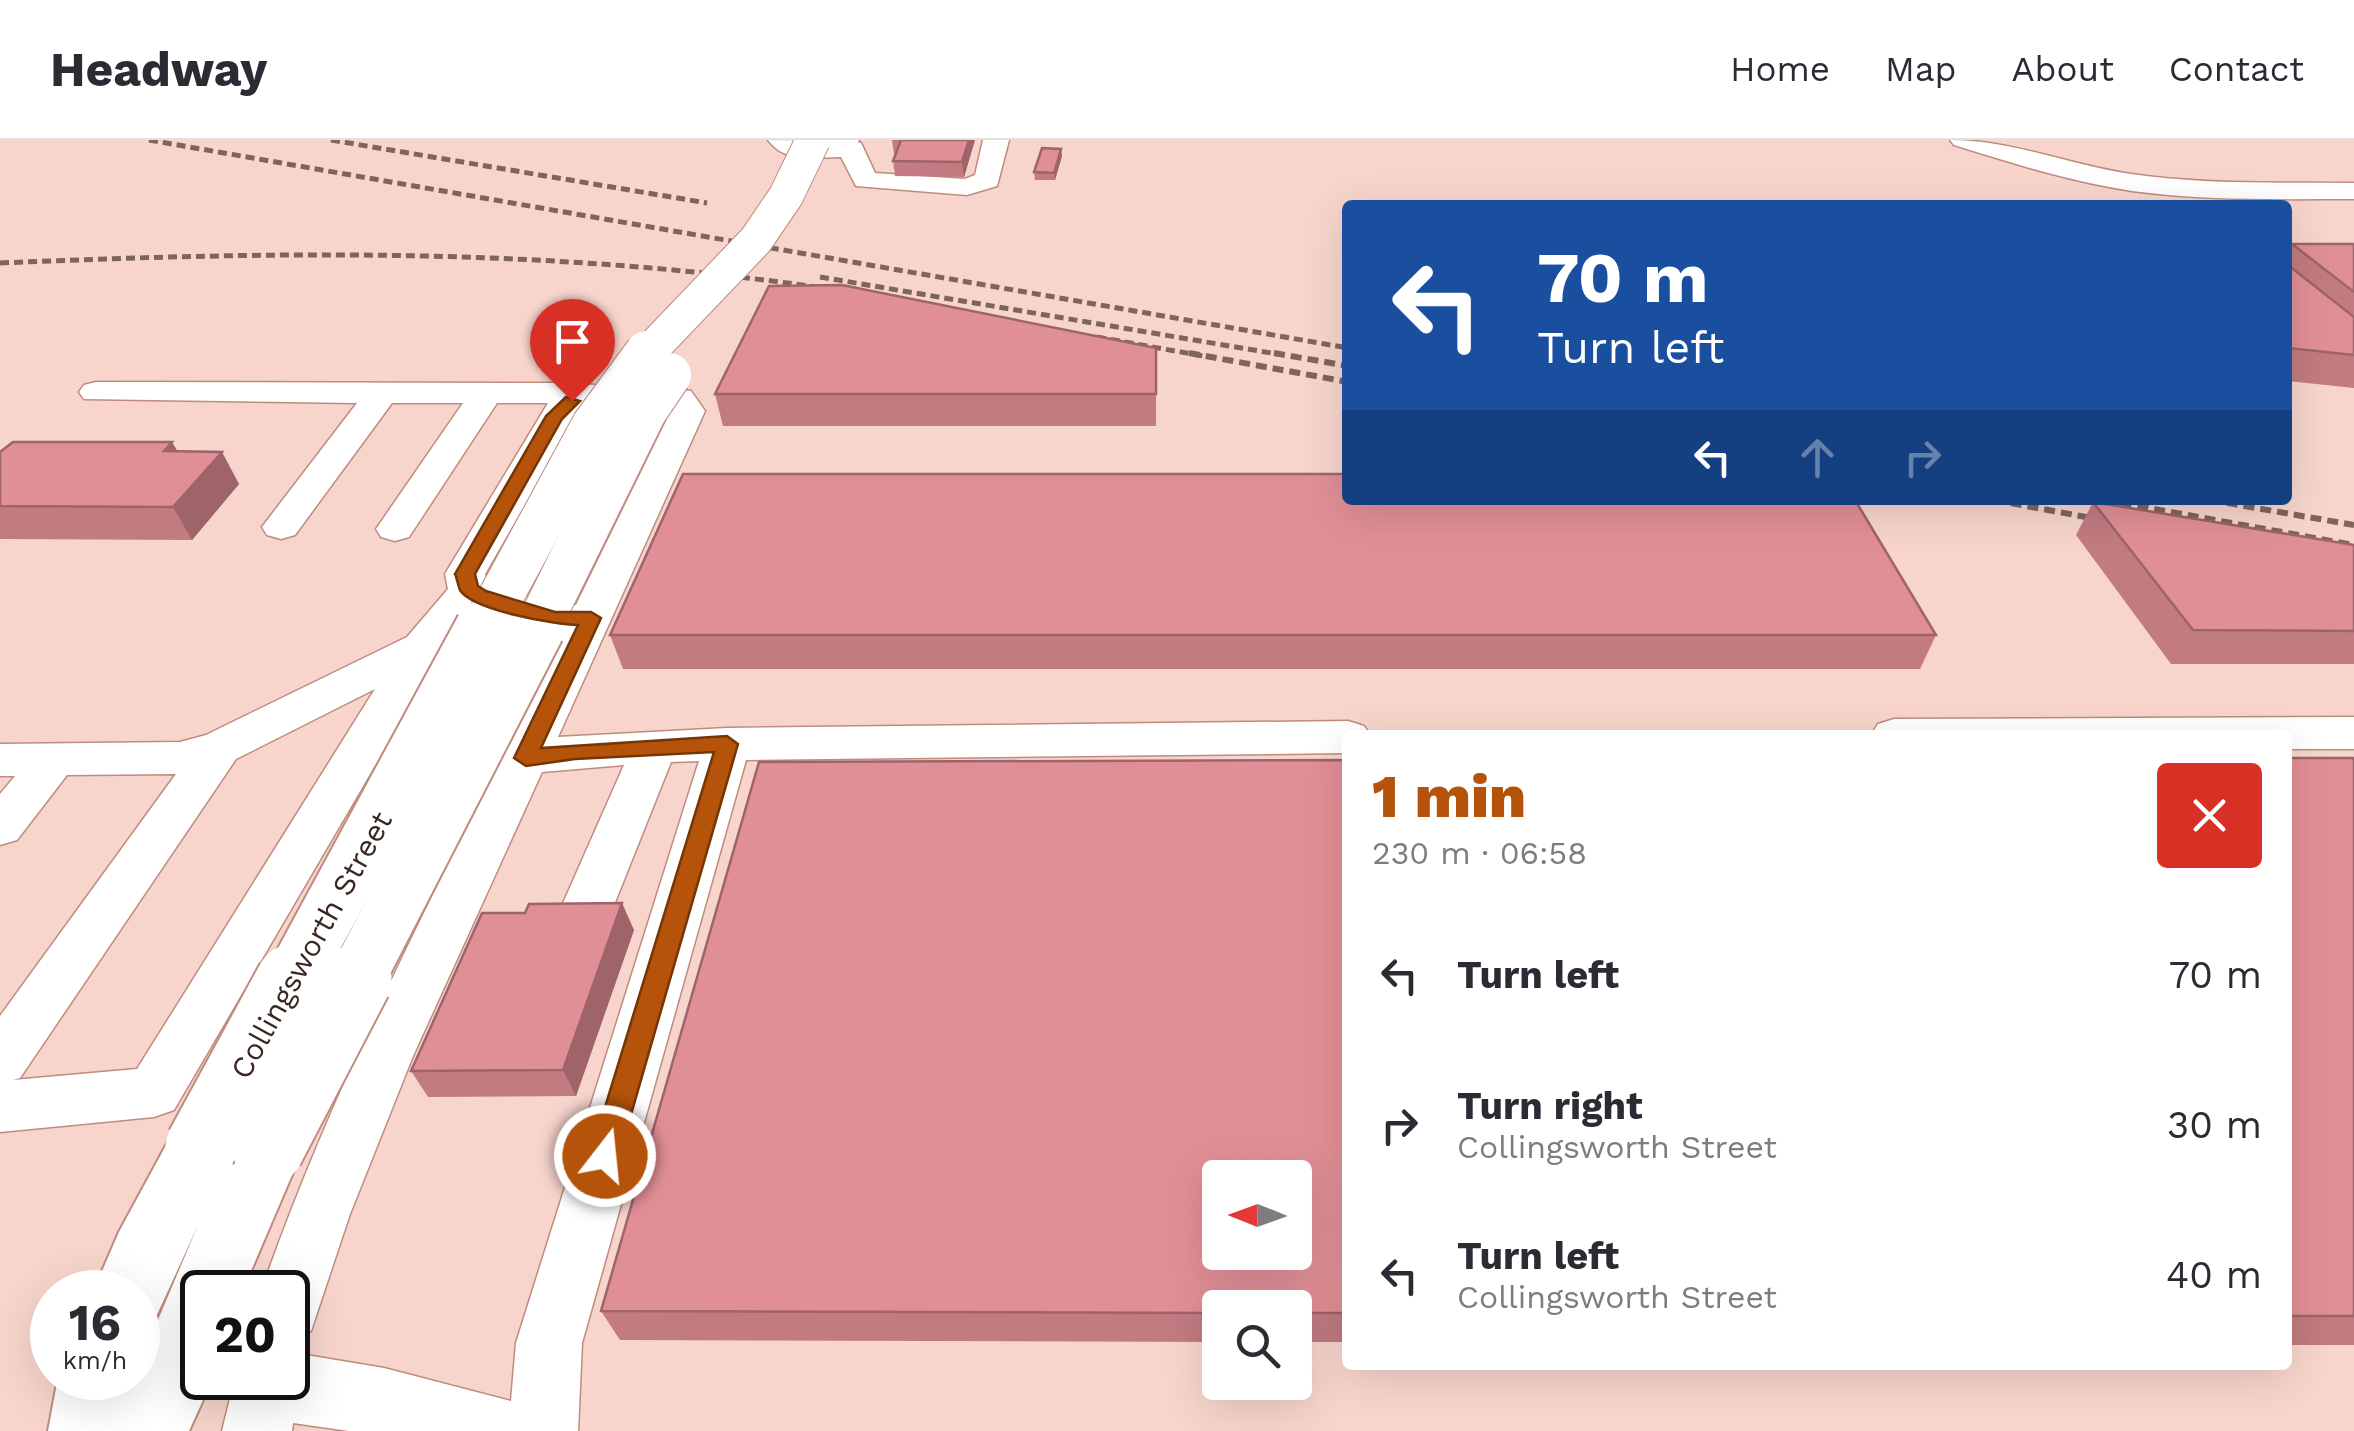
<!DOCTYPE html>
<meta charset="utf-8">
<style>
:root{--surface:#fff;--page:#f7f7f7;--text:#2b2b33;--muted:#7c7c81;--line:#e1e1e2;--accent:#b45309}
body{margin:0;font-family:"Work Sans",sans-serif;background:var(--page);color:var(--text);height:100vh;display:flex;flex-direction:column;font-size:38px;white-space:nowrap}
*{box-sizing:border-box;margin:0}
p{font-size:32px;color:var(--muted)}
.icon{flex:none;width:55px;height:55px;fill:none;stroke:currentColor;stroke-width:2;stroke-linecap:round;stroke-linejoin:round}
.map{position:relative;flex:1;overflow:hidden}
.drawer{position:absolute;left:1342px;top:590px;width:950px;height:640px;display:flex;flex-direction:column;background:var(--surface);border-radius:10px;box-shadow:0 10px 40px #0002}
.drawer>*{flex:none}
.hud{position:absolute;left:1342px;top:60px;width:950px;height:305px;border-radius:10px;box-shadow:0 10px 40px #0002;background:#1a4fa0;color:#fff;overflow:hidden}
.needle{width:65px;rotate:271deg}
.buttons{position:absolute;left:1202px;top:1020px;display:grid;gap:20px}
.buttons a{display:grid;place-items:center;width:110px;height:110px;border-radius:10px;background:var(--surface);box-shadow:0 10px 40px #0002;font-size:50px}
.speed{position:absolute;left:30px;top:1130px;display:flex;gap:20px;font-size:50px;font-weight:700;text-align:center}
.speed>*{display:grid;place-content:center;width:130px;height:130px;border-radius:50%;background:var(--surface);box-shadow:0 10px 40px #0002;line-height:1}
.speed small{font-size:25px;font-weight:400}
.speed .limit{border:5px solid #111;border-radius:15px;background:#fff;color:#111}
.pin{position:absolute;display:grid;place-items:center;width:85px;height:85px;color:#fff;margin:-102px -42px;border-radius:50% 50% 50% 0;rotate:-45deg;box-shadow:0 0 10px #0007}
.pin .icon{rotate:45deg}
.me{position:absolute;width:110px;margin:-55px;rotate:16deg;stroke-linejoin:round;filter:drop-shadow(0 0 8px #0008)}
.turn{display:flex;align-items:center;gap:35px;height:210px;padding:0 30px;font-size:45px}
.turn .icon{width:130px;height:130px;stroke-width:2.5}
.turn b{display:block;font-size:70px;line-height:85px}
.lanes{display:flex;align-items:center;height:95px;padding:0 30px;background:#0003;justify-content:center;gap:50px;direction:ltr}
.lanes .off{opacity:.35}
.round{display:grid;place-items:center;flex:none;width:105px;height:105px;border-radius:10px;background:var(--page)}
.overview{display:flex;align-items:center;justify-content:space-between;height:170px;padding:0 30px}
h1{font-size:60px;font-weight:800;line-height:75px;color:var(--accent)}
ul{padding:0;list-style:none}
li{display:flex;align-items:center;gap:30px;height:150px;padding:0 30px}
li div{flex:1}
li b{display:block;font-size:38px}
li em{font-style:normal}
header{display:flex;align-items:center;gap:60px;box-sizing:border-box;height:140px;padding:0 50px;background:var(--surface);border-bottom:2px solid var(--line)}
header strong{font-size:48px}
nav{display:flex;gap:55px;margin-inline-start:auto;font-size:35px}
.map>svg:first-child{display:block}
</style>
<header>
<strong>Headway</strong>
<nav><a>Home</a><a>Map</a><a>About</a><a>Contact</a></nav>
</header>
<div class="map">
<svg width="2354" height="1291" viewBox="0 0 2354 1291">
<rect width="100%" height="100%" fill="#f7d5cc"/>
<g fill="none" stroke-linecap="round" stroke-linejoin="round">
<g stroke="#bf8b7e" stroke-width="3">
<g id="minor">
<path d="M768,0l84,1 9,2 14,30 90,6 10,-4 8,-35h26l-12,46 -30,9 -111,-9 -15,-29c-28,0 -55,7 -73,-17z"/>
<path d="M1950,0c62,0 119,25 181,34 74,11 149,8 223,9v16c-74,0 -148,2 -222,-8 -61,-9 -120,-28 -178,-46z"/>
<path d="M96,242l467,1 128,8 14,20 -147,326 169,-9 621,-7 16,5 6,9h-22v18l-602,7 -164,583 -4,88h-229l-56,-8 -1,8h-70l13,-53h53v-26l96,16 127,33 5,-58 183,-582 -28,1 -59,148 -8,14 -18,6 -18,-6 -8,-14 64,-145 -82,7 -129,284 -63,158 -39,117 -23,9v-48h-27c79,-228 197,-443 302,-660l-25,-4 -62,-20 -36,46 -266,456 -20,7 -154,15v-116l176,-242 -109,1 -50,65 -17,5v-51l15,-18h-15v-32l180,-2 26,-7 201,-98 41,-48 -3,-15 103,-171h-51l-88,134 -14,4 -14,-4 -5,-8 87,-126h-71l-97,132 -14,4 -14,-4 -5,-8 95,-124 -273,-4 -5,-7 5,-7zM590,266l81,5 -95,194 -20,1 -68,-23 -3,-9 92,-160zM375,549l-238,380 -124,11 7,-2 216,-319z"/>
<path d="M2354,577v32h-66v-14h-417l7,-11 16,-5z"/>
</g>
</g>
<g stroke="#bf8b7e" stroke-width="4">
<g id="major">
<path d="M829,0h30l-7,13h-22l-4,-6z"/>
<path d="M201,976l24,9 10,21 9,-19 24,-9 24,9 11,22 -61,143h-40v86h11l-24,53h-141l10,-53h80v-11l61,-144 -43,94 -18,8v-33h-45l26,-60 58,-107z"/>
</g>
</g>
<use href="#minor" fill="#fff" fill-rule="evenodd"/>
<use href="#major" fill="#fff" fill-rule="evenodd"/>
<g stroke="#7e645e" stroke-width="5" stroke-dasharray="9 5" stroke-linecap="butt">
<path d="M149,0l1199,208"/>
<path d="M331,0l376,63"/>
<path d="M0,123c284,-12 554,-16 836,27"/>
<path d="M820,137l469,79"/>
<path d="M1097,197l106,19"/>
</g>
<g stroke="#7e645e" stroke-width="6" stroke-dasharray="11 6" stroke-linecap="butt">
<path d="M1189,213l159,29"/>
<path d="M1274,213l74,13"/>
<path d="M1994,360l119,22"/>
<path d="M2104,360l250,45"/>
<path d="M2210,360l144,25"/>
</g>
<g stroke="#bf8b7e" stroke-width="36" stroke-linecap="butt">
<path id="major-bridge-far3" d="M645,216l111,-116 30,-44 27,-56"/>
</g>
<g stroke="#bf8b7e" stroke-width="46" stroke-linecap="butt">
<g id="major-bridge-far2">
<path d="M482,491l112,-206 53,-72"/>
<path d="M536,491l108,-219 25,-37"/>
</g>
</g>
<g stroke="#bf8b7e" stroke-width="59" stroke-linecap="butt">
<g id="major-bridge-far1">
<path d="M291,842l192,-354"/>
<path d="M355,842l182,-354"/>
</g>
</g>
<g stroke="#bf8b7e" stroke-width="75" stroke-linecap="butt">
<g id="major-bridge">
<path d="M201,1007l91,-167"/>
<path d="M268,1009l88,-169"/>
</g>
</g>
<use href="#major-bridge-far3" stroke="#fff" stroke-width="34"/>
<use href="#major-bridge-far2" stroke="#fff" stroke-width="44"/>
<use href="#major-bridge-far1" stroke="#fff" stroke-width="55"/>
<use href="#major-bridge" stroke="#fff" stroke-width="71"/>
</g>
<g fill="#c27b81">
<path d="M892,0h83l-11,37 -69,-1 -2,-15 3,-7h-2z"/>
<path d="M1062,16l-7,24h-20l-1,-8z"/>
<path d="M2292,104h62v144l-66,-7v-128z"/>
<path d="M1156,208v78h-433l-8,-32z"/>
<path d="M178,311l61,33 -47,56 -192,-1v-87z"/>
<path d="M2093,362l261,43v119h-183l-95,-129z"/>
<path d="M610,495h1326l-16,34h-1297z"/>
<rect x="2288" y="618" width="66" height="587"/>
<path d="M1348,620v582h-53v-34h-75v34l-600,-2 -19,-29z"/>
<path d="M525,773l109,17 -58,166 -148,1 -17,-26z"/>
</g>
<g fill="#9e6469">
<path d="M969,0h6l-11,37 -2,-15z"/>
<path d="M1061,9l1,7 -7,24 -1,-7z"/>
<path d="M172,302l19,32 -27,-23z"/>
<path d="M222,312l17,32 -47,56 -19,-33z"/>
<path d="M622,763l12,27 -58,166 -13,-26z"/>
</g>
<g fill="#e18f96" stroke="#9e6469" stroke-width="2.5" fill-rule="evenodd">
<path d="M901,0h68l-7,22 -69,-1z"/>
<path d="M1042,8l19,1 -7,24 -20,-1z"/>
<path d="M2292,104h62v48z"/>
<path d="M2288,125l66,52v38l-66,-7z"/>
<path d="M842,145l314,63v46h-441l54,-108z"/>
<path d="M13,302h159l-8,9 58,1 -49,55 -173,-1v-54z"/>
<path d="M683,334h665v26h507l81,135h-1326z"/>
<path d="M2093,362l261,43v86l-161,-1z"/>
<rect x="2288" y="618" width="66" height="558"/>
<path d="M1348,620v553h-53v-5h-75v5l-619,-2 158,-549zM1220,1038h75v74h-75z"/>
<path d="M622,763l-59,167 -152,1 71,-158h43l4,-9z"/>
</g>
<path fill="#b45309" stroke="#753606" stroke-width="2.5" d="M566,257l14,4 -18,18 -87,155 3,12 8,5 69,21h36l10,6 -60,130 186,-12 11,8 -119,412 -4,9 -10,4 -10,-4 -5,-9 124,-404 -139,7 -49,7 -12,-8 64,-133c-22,0 -106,-15 -118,-35 -1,-1 -4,-15 -5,-16l91,-158z"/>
<g text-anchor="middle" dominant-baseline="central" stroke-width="9" stroke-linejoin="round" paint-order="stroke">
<g font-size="30" fill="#3b2621" stroke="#fff">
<text transform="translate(311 805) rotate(-61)">Collingsworth Street</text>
</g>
</g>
</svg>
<div class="buttons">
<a><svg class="needle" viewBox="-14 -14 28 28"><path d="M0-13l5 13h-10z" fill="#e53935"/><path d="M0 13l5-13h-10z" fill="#7c7c81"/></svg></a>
<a><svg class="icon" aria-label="search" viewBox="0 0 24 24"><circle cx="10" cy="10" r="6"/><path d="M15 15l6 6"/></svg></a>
</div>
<div class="speed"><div>16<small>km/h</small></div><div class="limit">20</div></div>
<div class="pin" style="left:572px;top:261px;background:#d93025"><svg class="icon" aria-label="arrive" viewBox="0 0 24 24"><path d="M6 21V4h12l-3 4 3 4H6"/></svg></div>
<svg class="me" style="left:605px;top:1016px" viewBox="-20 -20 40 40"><circle r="17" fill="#b45309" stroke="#fff" stroke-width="3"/><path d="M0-11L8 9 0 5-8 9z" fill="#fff"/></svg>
<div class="hud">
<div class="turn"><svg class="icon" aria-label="left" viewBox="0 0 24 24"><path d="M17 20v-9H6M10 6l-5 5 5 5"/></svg><div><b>70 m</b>Turn left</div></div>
<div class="lanes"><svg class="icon" aria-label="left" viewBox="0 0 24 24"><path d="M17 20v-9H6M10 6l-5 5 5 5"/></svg><svg class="icon off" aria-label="ahead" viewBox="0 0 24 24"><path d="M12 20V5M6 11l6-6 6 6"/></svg><svg class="icon off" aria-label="right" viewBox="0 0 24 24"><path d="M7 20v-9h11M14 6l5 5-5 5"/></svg></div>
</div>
<section class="drawer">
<div class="overview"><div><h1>1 min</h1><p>230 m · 06:58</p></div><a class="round" style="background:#d93025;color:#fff"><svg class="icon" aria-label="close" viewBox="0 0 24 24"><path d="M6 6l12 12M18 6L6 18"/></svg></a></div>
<ul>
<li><svg class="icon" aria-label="left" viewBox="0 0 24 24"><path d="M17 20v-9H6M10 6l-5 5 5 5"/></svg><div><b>Turn left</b></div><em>70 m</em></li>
<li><svg class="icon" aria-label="right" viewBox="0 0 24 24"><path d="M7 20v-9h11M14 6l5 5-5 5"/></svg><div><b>Turn right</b><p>Collingsworth Street</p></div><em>30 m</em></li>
<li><svg class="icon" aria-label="left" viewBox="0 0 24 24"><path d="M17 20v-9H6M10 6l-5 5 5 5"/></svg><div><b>Turn left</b><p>Collingsworth Street</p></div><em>40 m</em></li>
</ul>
</section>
</div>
